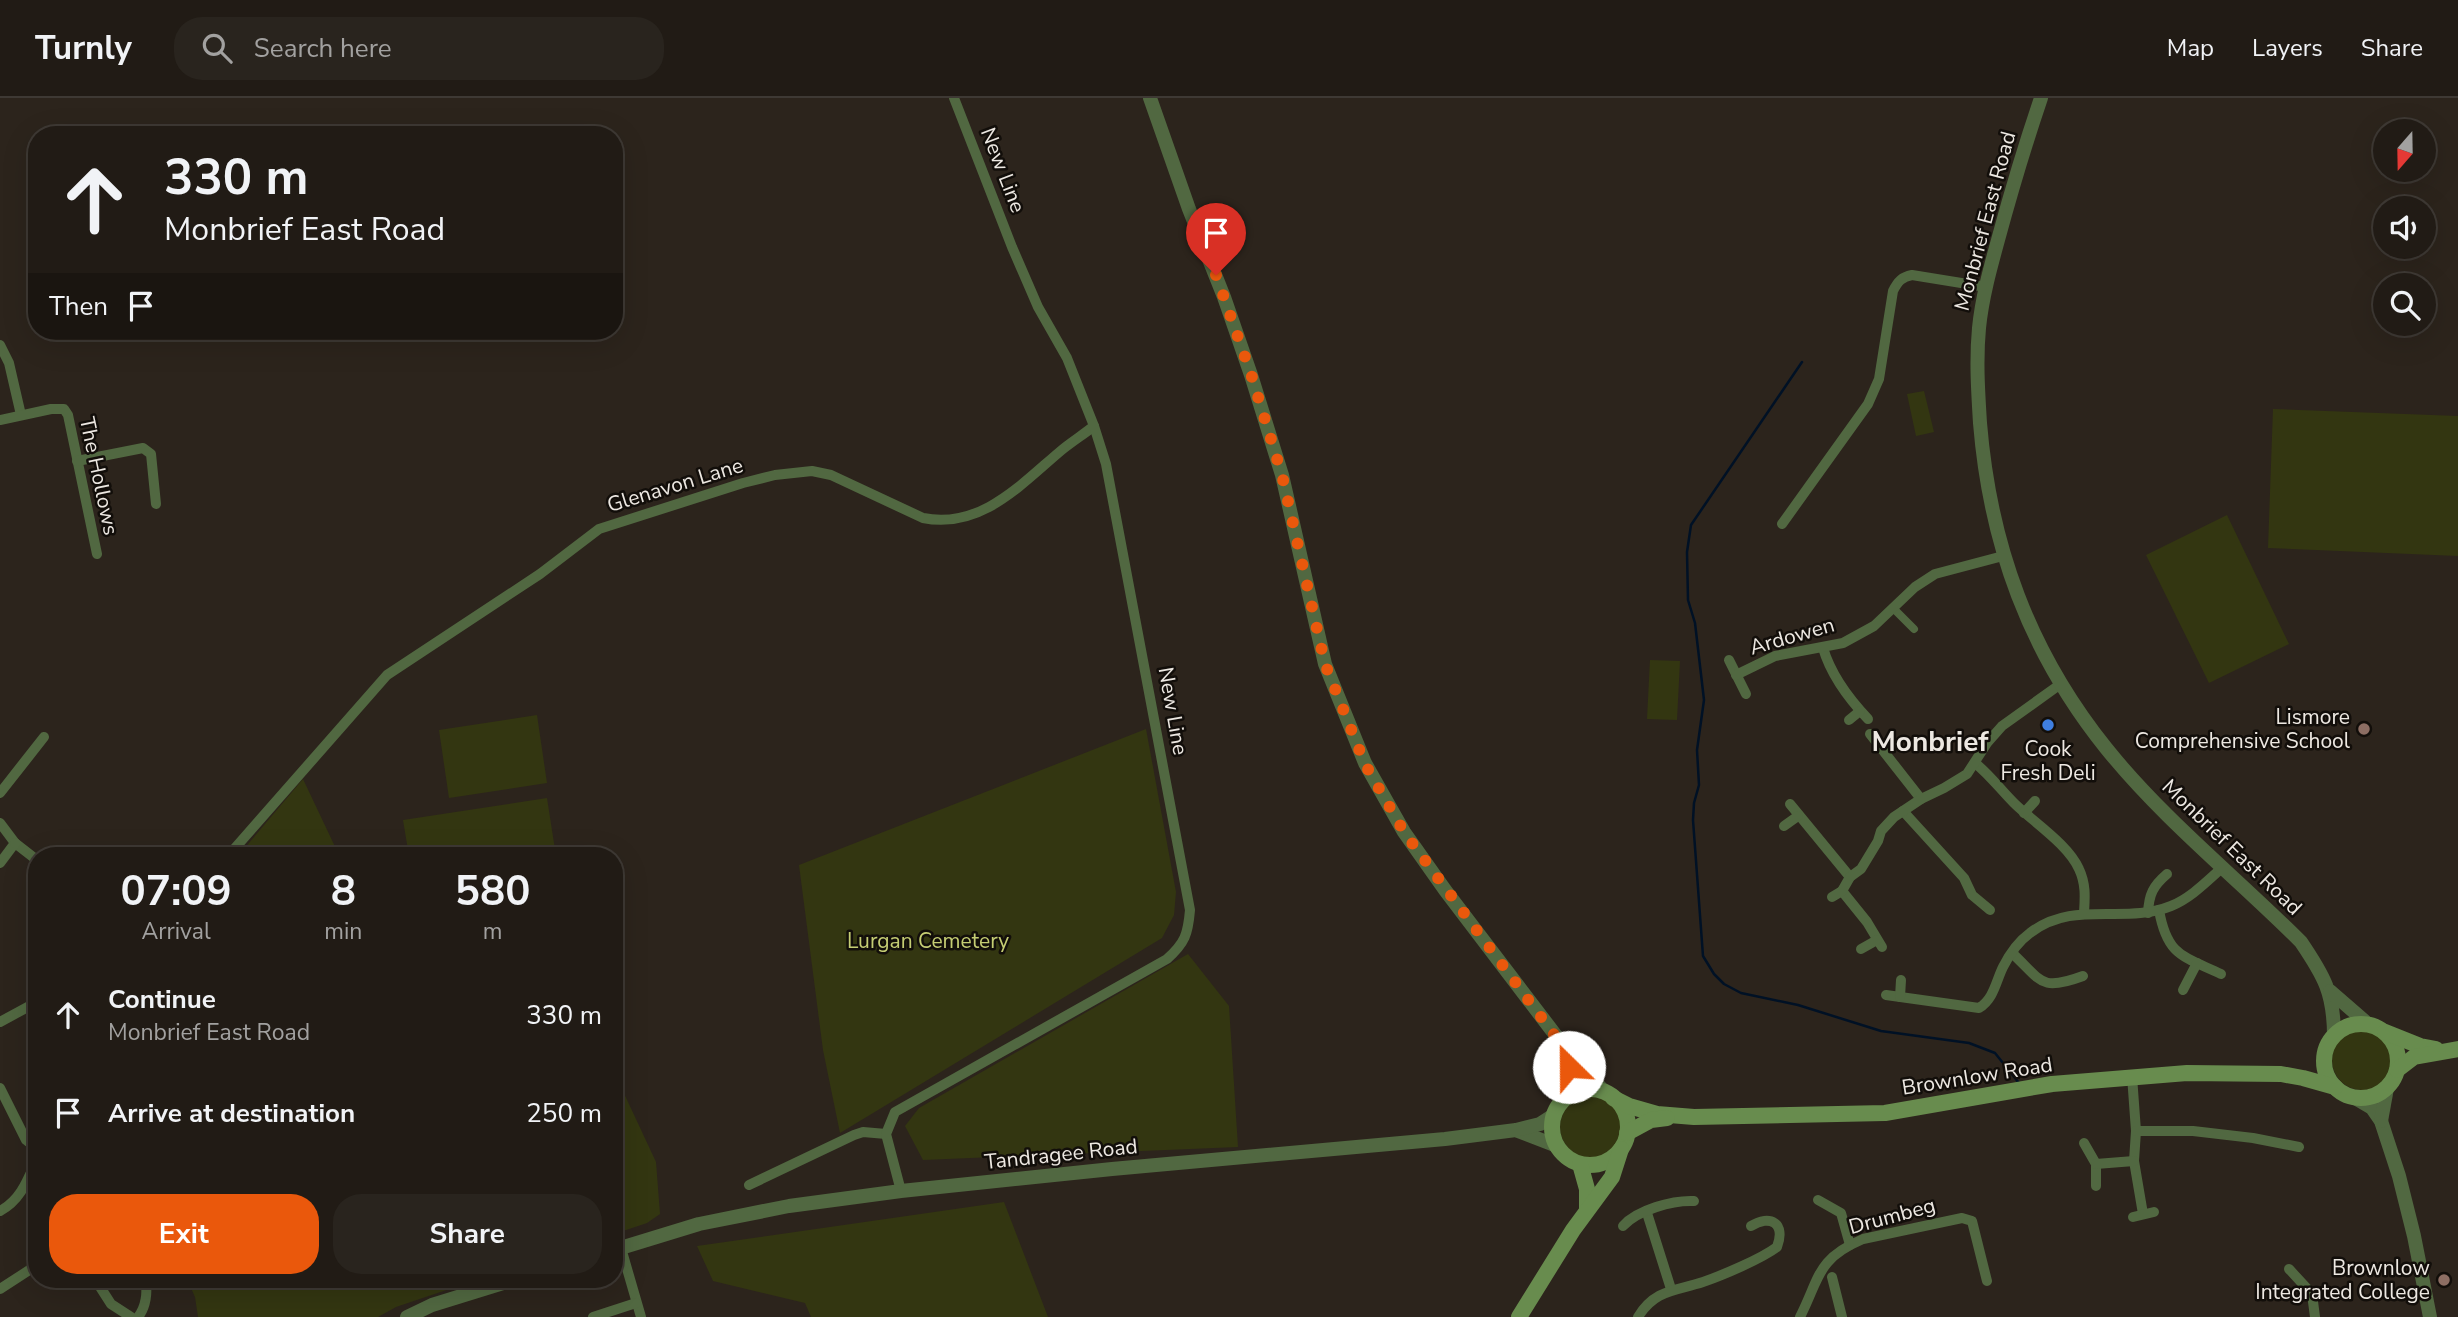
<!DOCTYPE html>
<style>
:root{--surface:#211b15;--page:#29241e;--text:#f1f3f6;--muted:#a2a1a0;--line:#3e3934;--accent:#ea580c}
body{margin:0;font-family:"Nunito Sans",sans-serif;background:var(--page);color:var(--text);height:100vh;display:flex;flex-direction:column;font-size:26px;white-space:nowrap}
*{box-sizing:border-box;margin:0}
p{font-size:23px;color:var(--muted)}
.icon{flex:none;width:38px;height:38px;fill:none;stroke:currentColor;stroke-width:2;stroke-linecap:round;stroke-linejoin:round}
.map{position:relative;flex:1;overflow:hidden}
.sheet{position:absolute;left:28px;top:749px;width:595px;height:441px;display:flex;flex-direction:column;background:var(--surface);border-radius:28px;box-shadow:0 7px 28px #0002,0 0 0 2px var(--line)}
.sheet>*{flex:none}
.hud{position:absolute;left:28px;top:28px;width:595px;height:214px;border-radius:28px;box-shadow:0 7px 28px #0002,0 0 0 2px var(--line);background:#211b15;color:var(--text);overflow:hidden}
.needle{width:46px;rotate:200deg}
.fabs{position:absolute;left:2373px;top:21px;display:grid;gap:14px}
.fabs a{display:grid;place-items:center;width:63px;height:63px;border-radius:50%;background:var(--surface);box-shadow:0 7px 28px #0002,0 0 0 2px var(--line);font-size:35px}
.pin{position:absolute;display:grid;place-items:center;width:60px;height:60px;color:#fff;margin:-72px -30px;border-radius:50% 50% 50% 0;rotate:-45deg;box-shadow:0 0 7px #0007}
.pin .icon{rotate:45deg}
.me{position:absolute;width:77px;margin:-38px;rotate:337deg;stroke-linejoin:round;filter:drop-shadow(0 0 5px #0008)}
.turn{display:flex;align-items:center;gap:24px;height:147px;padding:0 21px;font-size:32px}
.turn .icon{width:91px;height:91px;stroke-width:2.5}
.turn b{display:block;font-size:49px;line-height:60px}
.then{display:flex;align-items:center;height:66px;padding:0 21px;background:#0003;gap:14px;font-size:26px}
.eta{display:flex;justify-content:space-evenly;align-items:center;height:119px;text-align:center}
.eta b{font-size:42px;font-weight:700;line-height:49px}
.primary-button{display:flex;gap:14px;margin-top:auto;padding:14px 21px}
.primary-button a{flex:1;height:80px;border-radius:28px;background:var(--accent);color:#fff;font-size:28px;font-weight:700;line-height:80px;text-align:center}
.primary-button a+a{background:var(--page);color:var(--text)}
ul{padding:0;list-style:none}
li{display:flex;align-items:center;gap:21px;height:98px;padding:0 21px}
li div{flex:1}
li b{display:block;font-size:26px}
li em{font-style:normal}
header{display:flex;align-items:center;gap:42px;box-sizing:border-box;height:98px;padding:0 35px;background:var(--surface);border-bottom:2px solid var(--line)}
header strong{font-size:33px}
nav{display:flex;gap:38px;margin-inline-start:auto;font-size:24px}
.search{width:490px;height:63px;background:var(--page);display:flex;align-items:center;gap:18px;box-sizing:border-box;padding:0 24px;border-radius:28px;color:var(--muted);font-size:26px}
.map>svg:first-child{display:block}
</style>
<header>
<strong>Turnly</strong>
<div class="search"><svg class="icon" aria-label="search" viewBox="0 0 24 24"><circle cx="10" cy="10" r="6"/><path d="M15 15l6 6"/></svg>Search here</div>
<nav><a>Map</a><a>Layers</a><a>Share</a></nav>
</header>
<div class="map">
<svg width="2458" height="1219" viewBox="0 0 2458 1219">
<rect width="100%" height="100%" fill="#2c241c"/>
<g fill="#333611">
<path d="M1924,293l10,41 -18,4 -9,-42z"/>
<path d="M2273,311l185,7v140l-190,-8z"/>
<path d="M2227,417l62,129 -80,39 -63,-128z"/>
<path d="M1650,562l30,1 -3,59 -30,-1z"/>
<path d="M537,617l10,68 -98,15 -10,-68z"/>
<path d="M1146,631l30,163 -2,23 -12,23 -322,195 -17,-83 -24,-185z"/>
<path d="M303,681l36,76 36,-9 8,10h-145z"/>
<path d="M547,700l9,58h-147l-6,-36z"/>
<path d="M1188,856l41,52 9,141 -315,13 -18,-34 14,-18z"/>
<circle cx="2362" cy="962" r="30"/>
<path d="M614,974l42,90 4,52 -13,9 -33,11z"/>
<circle cx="1591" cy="1029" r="31"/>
<path d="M1004,1104l44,115h-237l-6,-14 -92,-22 -16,-35z"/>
<path d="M187,1181h292l-83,28 -18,10h-180l-3,-20z"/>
</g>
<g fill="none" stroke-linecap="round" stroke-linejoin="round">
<path stroke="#001125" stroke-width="2.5" d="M1802,264l-111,163 -4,27 1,48 7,23 9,77 -7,50 2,35 -5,18 -1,17 10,136 11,18 10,10 17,9 57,12 83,26 88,12 26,10 24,30"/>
<path stroke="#516841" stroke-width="8" d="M1894,511l20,20"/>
<g stroke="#516841" stroke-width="10">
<path d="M0,247l9,18 12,52"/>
<path d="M0,322l51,-11h13l4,6 29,139"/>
<path d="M77,363l66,-13 8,6 5,50"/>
<path d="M1782,426l86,-120 11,-25 14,-88c5,-10 9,-14 19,-16l74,12"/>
<path d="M1823,550c8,27 26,51 45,71"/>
<path d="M1729,562l17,34"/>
<path d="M1736,577l39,-19 68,-13 31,-17 41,-39 20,-13 68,-18"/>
<path d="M1849,622l11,-9"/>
<path d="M1870,636l51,65"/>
<path d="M1975,665c15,12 25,26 39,40 19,19 54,41 65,66 7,15 6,28 5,44"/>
<path d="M0,695l44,-56"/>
<path d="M1790,706l60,73"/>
<path d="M1903,713l61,67 8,17 18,15"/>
<path d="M2024,715l11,-12"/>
<path d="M0,725l15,20 -15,20"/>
<path d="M1784,728l14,-10"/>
<path d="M15,745l18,14"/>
<path d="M228,758l159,-181 153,-101 59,-45 144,-46 32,-8 37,-4 19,4 92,43c59,12 100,-36 140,-69 10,-8 21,-15 31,-23"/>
<path d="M1842,793l25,31 15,25"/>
<path d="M1832,799l10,-6 8,-14 11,-8 17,-28 3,-10 13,-14 27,-18 23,-11 23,-14 20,-31 15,-17 60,-43"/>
<path d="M2159,812c8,46 24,46 62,64"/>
<path d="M2148,815c1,-19 5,-27 19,-39"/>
<path d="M1861,851l16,-9"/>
<path d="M2012,855c30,28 28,39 71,23"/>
<path d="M2183,892l14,-27"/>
<path d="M1886,897l93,13c15,-9 17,-27 24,-41 6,-12 16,-26 27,-34 44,-34 94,-8 141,-27 20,-8 36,-25 52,-39"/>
<path d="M1900,899l1,-17"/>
<path d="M0,924l37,-20"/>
<path d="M2132,978l4,55 -2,30 9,53"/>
<path d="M0,990l26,52 11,9"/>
<path d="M2136,1033h57l60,7 46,9"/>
<path d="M2084,1045l12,21v22"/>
<path d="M2096,1066l38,-3"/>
<path d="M749,1087l105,-50 9,-3 23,2"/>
<path d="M901,1093l-15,-57 9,-22 272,-153c18,-16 21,-25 23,-49l-84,-446 -12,-38 -27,-68 -29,-51 -26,-60 -58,-149"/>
<path d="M1818,1102l23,13 9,32"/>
<path d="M0,1113c21,-11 28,-32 37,-52"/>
<path d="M1647,1115l24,76"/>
<path d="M2133,1119l21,-5"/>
<path d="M1623,1128c14,-16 50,-26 71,-25"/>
<path d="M621,1150l20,69"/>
<path d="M2289,1171l23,25 3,23"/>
<path d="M1832,1179l10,40"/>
<path d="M95,1181l16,25 20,13"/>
<path d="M0,1191l37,-24"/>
<path d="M138,1219c8,-10 10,-25 7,-38"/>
<path d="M593,1219l43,-14"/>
<path d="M1638,1219c17,-28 38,-26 65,-35 20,-7 58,-23 74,-35 9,-24 -7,-33 -26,-21"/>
<path d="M1800,1219c20,-39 16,-58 63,-78l99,-21 10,3 15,60"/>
</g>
<g stroke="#516841" stroke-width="14">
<path d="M1150,0l39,111 35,88 27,78 31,100 43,189 40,99 39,69 41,58 134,176 27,27"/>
<path d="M2041,0c-16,47 -30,94 -43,142 -8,29 -16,58 -19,88 -3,32 -1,63 1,95 10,122 49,229 126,325 57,71 131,130 195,194 23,34 33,51 33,94"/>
<path d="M2330,893l38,33"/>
<path d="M2355,1000l17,10 9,13 18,55 15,60 16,81"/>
<path d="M1559,1007l10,-27 -4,-26"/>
<path d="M2381,1023l6,-33"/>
<path d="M1518,1033l39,15"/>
<path d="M614,1152l85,-26 90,-18 112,-15 211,-22 333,-30 71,-9 24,-6 14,-9"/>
<path d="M407,1219l25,-12 84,-26"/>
</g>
<g stroke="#688c4e" stroke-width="16">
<circle cx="2361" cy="963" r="37"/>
<path d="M2385,934l35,14 16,3"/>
<path d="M2397,972l17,-13 44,-8"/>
<circle cx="1590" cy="1029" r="38"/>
<path d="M1613,1000l16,8 28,8 37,3 191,-4 167,-29 135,-11 94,1 22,4 32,9"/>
<path d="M1627,1035l24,-13 16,-2"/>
<path d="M1580,1066l7,25v21"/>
<path d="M1519,1219l54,-87 39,-53 9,-28"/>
</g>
</g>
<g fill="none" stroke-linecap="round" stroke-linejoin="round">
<path stroke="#ea580c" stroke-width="12" stroke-dasharray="0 21.6" d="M1216,177l35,99 31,101 43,189 40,100 39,68 157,212 8,23"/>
</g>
<circle fill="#3f7fe0" stroke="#120e0a" stroke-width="2.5" cx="2048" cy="627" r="7"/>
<g fill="#8d6e63" stroke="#120e0a" stroke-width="2.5">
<circle cx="2364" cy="631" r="7"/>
<circle cx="2444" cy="1182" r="7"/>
</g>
<g text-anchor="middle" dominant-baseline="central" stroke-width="5" stroke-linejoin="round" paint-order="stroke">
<g font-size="21" fill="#ede8e2" stroke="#120e0a">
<text transform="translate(1003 72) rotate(69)">New Line</text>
<text transform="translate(1985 123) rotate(-75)">Monbrief East Road</text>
<text transform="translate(99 378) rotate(78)">The Hollows</text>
<text transform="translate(675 387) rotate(-17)">Glenavon Lane</text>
<text transform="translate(1792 538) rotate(-16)">Ardowen</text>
<text transform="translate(1173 613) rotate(80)">New Line</text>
<text transform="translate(2232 749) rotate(44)">Monbrief East Road</text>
<text transform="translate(1977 978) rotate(-9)">Brownlow Road</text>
<text transform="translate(1061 1056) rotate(-6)">Tandragee Road</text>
<text transform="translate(1892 1118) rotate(-15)">Drumbeg</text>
</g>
<g font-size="21" fill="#ede8e2" stroke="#120e0a" text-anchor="end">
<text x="2350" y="619">Lismore<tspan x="2350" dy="24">Comprehensive School</tspan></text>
<text x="2048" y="651" text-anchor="middle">Cook<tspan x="2048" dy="24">Fresh Deli</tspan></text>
<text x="2430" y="1170">Brownlow<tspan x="2430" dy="24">Integrated College</tspan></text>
</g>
<g font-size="21" fill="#c5cd73" stroke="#120e0a">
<text x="928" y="843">Lurgan Cemetery</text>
</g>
<g font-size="28" font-weight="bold" fill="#ede8e2" stroke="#120e0a">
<text x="1930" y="644">Monbrief</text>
</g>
</g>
</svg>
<div class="fabs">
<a><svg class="needle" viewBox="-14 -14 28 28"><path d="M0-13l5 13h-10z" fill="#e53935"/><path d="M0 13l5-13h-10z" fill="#a2a1a0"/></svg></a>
<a><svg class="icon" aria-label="sound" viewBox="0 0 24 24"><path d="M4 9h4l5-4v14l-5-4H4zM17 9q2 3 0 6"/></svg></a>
<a><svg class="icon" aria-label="search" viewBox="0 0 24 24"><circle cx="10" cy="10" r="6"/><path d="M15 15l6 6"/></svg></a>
</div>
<div class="pin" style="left:1216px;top:177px;background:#d93025"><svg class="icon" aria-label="arrive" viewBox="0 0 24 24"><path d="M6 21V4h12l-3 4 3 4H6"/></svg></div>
<svg class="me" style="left:1569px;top:969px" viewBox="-20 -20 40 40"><circle r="19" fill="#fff"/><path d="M0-13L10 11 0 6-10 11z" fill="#ea580c"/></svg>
<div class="hud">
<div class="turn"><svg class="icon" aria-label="ahead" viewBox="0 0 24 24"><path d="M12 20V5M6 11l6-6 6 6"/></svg><div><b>330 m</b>Monbrief East Road</div></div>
<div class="then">Then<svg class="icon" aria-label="arrive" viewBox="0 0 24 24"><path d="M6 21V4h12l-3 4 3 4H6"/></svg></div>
</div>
<section class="sheet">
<div class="eta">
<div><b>07:09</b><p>Arrival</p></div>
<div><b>8</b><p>min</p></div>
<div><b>580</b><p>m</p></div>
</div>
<ul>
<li><svg class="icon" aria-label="ahead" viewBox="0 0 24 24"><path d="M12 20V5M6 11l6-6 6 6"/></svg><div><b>Continue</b><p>Monbrief East Road</p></div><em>330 m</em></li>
<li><svg class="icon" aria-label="arrive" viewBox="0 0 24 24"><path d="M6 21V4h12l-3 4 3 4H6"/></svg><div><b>Arrive at destination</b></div><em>250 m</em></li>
</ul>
<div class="primary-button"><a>Exit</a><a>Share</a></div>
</section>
</div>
